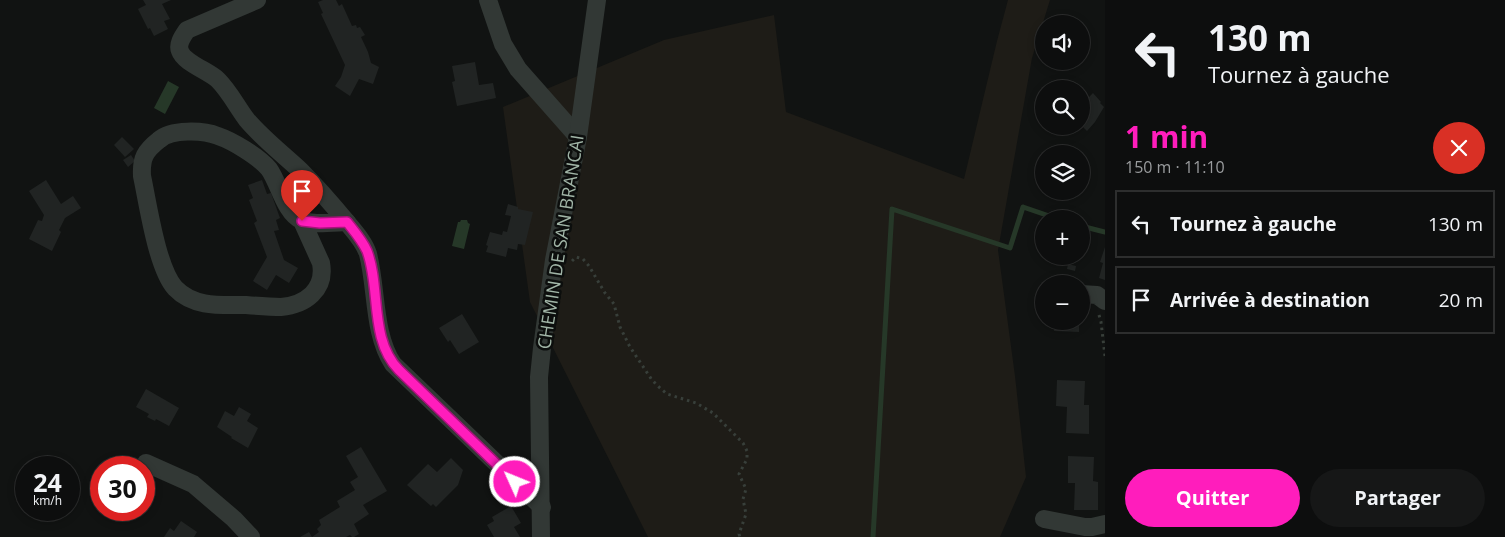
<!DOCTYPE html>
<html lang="fr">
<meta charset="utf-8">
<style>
:root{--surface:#0d0e0e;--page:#161717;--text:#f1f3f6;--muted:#9a9c9e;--line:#2d2e2e;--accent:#ff1dbc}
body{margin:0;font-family:"Open Sans",sans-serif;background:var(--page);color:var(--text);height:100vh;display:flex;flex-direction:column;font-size:19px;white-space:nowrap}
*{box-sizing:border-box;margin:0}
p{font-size:16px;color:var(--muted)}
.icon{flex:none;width:28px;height:28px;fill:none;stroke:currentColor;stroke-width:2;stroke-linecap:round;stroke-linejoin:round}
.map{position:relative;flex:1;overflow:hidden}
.drawer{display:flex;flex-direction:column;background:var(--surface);width:400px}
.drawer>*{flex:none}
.guide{background:#0d0e0e;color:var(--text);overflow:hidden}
.fabs{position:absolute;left:1035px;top:15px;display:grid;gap:10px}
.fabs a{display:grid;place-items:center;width:55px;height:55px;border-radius:50%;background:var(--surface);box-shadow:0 2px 8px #0003,0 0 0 1px var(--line);font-size:25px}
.speed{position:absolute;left:15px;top:456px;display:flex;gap:10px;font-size:25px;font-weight:700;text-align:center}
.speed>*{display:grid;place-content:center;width:65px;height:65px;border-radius:50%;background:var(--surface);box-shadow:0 2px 8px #0003,0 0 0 1px var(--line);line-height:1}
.speed small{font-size:12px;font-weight:400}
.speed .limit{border:8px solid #d22;background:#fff;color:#111}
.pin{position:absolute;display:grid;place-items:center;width:42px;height:42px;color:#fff;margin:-51px -21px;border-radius:50% 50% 50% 0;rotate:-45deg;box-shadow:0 0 5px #0007}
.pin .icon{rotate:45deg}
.me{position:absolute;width:55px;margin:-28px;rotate:314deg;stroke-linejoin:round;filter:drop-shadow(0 0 4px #0008)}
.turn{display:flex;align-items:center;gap:18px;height:105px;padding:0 20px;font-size:22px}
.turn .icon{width:65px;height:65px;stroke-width:2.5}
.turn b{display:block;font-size:35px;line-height:42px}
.round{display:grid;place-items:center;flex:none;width:52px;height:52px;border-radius:26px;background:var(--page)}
.headline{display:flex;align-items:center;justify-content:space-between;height:85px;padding:0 20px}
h1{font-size:30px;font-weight:700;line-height:38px;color:var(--accent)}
.action{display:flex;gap:10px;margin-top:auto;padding:10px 20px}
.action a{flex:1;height:58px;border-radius:30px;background:var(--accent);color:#fff;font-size:20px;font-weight:700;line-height:58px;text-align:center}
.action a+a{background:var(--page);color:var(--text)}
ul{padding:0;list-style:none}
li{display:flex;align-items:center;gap:15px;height:68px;margin:0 10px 8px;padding:0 10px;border:2px solid var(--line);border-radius:0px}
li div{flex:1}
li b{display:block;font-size:19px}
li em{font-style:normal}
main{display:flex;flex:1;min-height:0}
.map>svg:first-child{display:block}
</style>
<main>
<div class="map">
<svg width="1105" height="537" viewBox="0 0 1105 537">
<rect width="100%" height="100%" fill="#111312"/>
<path fill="#1e1c17" d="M1008,0h42l-18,58 -34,192 17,126 11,101 -26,60h-352l-118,-235 -27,-195 161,-67 110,-25 12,97 178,67 33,-138z"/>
<g fill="#263828">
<path d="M168,81l11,6 -14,27 -11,-6z"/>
<path d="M461,220h6l1,3 2,1 -6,25 -12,-3 6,-24h2z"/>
</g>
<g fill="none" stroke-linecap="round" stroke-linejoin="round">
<g stroke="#263828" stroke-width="5">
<path d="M1081,226l24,6"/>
<path d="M873,537l19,-328 118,39 13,-41 35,12"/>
</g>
</g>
<g fill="#212423">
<path d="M143,0h28l-9,4 8,15 -6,2 4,8 -14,7 -4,-8 -2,1 -10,-20 8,-4z"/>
<path d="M323,0h13l3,6 3,-2 10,22 4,-1 1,3 3,-1 5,8 -4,2 7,15 3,11 8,4 -6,17 -14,-5 -9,17 -15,-10 6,-9 4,-12 -24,-51 2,-1 -5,-11z"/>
<path d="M475,62l4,23 14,-2 3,15 -39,8 -5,-24 3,-1 -3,-15z"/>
<path d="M1093,93l8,9 -1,1 4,4 -9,15 -8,9 -6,-6v-20z"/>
<path d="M122,137l12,12 -9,8 -11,-12z"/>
<path d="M131,155l4,6 -7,6 -5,-7z"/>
<path d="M46,180l15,24 12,-8 8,12 -16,10 -6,12 2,2 -9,19 -23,-12 9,-19 4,1 2,-6 -15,-24z"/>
<path d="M262,180l5,14 4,-1 9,25 -4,2 3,10 -5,1 10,29 14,8 -9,15 -13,-8 -9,15 -14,-9 14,-24 -13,-34 3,-2 -8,-21 4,-2 -5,-13z"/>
<path d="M508,204l10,3v2l15,3 -8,33 -7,-1 -1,6 -9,-2 -2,9 -20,-5 2,-6 -2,-1 4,-13 12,3 1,-4 4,1 4,-16 -6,-1z"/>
<path d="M1105,247v33l-6,-2 4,-15 -3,-1z"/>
<path d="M1068,264l8,2 -1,5 -8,-2z"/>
<path d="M462,314l17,28 -20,12 -9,-14 -2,2 -9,-14z"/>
<path d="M1055,321h24v11l-25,-1z"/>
<path d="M1057,380l28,1 -1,24h5v29l-23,-1 1,-26 -11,-1z"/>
<path d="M146,389l33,19 -10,18 -13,-7 -1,2 -8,-4 2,-3 -13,-7z"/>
<path d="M239,407l12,7 -4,7 11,7 -10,20 -17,-10 1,-1 -15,-10 8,-16 9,5z"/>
<path d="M361,447l26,44 -24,14 6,9 -15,10 5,10 -5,3h-2l-2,-2 -4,2h-46l9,-5 3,5 7,-5 -2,-3 4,-4 -2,-5 21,-13 -3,-6 18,-11 -5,-8 8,-5 -12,-21z"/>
<path d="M1068,456l26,1 -1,24 5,1v28h-24l1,-27h-7z"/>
<path d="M451,458l12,12 -5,15 -22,22 -3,-3 -2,2 -24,-21 21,-21 9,8z"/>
<path d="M511,506l10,17 -7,4 6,10h-26l-7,-12 7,-4 -2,-4z"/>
<path d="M181,521l16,11 -3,5h-30l6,-9 4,3z"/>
</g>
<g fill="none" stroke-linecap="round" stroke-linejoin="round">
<g stroke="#383f3a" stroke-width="3" stroke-dasharray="2.5 4" stroke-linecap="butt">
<path d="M572,261l4,-4 7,2 6,7 16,27 9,11 6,23 10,20 22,33 8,8 7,6 29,9 17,10 30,30 4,8v8l-8,15 7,15 -3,10 3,15 -7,20 1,3"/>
<path d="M1099,315l2,7 4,34"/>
</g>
<g stroke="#323835" stroke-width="18">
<path d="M257,0l-70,30c-4,6 -10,14 -7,21 4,12 29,20 38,29 12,12 19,27 29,40 16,19 37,35 55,52 15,15 29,31 43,48 8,10 19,21 23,34 9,35 5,80 25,110l149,143"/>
<path d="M488,0l15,44 15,25 60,68"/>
<path d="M302,221l19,42c5,27 -16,42 -40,44 -11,0 -23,-1 -35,-2 -24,0 -52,3 -71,-17 -18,-20 -27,-84 -33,-112 -1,-18 3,-25 17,-36 12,-11 44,-10 59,-4 15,5 41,21 51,33 10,14 16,44 32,51 11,5 33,3 46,2"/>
<path d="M1081,294l16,1 8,6"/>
<path d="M146,463l47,21 41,35 17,18"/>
<path d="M1044,519l41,8h7l13,-3"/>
<path d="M541,537l-2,-160 3,-29 12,-88 24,-123 19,-137"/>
</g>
</g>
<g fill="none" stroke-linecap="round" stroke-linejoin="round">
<g stroke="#a6137a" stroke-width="12">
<path id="route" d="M302,221l18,2 27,-1c7,9 15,18 20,29 14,37 2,89 32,119l116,112"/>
</g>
<use href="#route" stroke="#ff1dbc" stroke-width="9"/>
</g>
<g text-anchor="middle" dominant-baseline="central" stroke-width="5" stroke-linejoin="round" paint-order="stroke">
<g font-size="18" fill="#a1b5a7" stroke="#0c0e0d">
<text transform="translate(560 242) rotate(-81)">CHEMIN DE SAN BRANCAI</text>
</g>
</g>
</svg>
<div class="fabs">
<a><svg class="icon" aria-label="sound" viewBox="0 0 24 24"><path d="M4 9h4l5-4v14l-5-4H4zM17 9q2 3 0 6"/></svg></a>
<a><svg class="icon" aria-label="search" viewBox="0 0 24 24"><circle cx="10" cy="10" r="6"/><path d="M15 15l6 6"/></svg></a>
<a><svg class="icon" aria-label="layers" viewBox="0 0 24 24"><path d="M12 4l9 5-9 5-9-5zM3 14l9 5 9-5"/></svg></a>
<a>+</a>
<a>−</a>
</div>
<div class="speed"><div>24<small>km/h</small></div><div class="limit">30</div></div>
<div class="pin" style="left:302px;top:221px;background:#d93025"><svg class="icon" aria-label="arrive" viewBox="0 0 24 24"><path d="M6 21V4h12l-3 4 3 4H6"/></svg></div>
<svg class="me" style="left:515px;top:482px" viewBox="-20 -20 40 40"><circle r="17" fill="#ff1dbc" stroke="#fff" stroke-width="3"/><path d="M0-11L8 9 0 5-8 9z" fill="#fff"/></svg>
</div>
<section class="drawer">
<div class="guide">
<div class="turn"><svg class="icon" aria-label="left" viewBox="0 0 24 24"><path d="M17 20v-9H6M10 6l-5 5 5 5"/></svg><div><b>130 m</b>Tournez à gauche</div></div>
</div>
<div class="headline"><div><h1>1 min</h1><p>150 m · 11:10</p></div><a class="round" style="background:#d93025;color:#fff"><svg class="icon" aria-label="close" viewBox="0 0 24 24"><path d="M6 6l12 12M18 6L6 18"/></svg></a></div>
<ul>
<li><svg class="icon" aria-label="left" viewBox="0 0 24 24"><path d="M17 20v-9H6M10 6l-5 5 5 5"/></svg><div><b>Tournez à gauche</b></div><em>130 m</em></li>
<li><svg class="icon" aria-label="arrive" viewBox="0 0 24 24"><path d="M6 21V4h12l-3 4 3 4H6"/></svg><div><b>Arrivée à destination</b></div><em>20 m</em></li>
</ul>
<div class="action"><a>Quitter</a><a>Partager</a></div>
</section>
</main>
